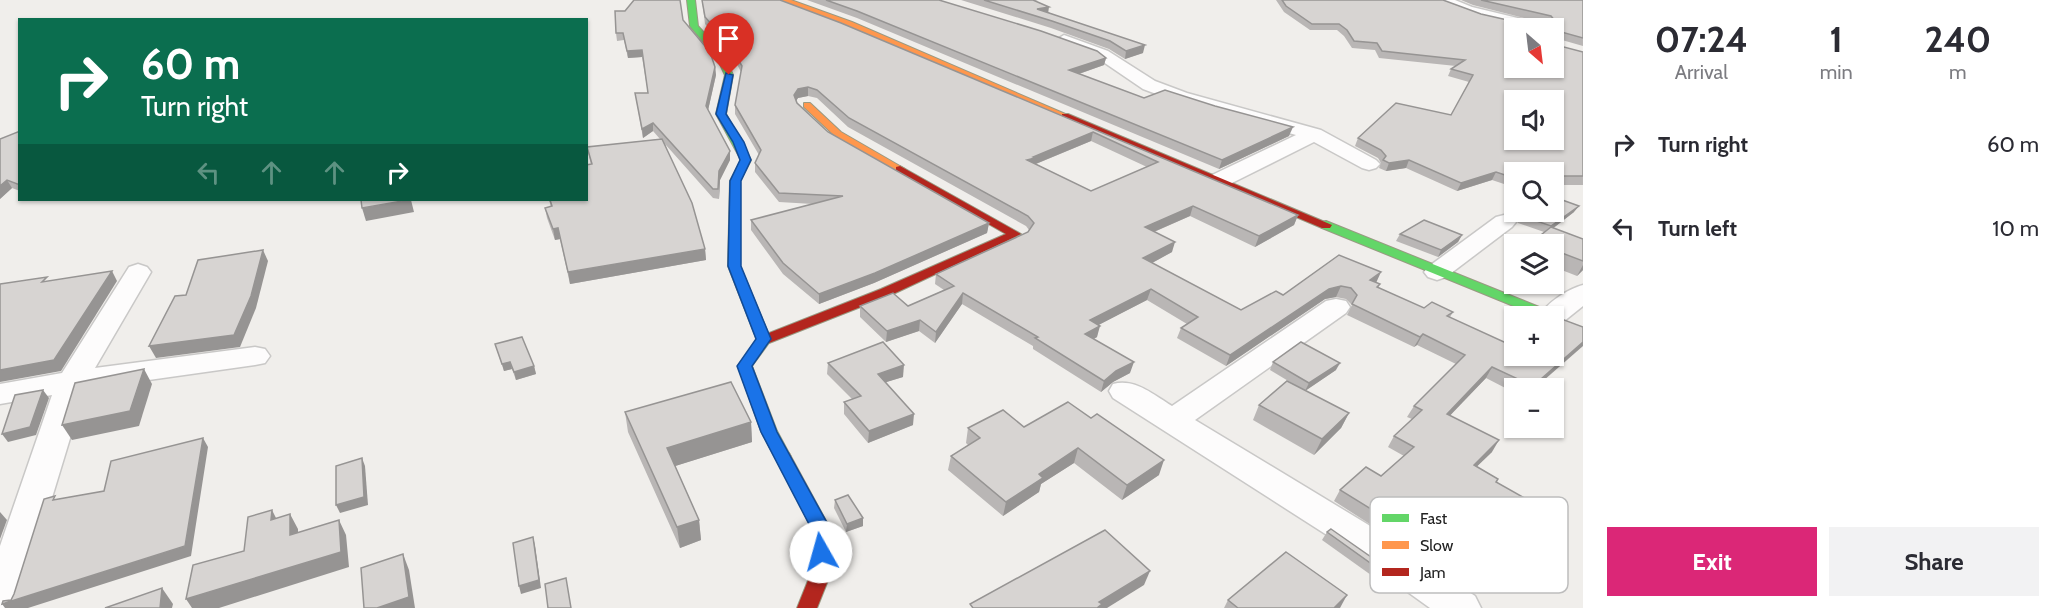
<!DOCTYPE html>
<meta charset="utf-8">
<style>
:root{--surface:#fff;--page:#f2f2f3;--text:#2b2b33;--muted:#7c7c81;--accent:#db2777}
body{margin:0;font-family:Cabin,sans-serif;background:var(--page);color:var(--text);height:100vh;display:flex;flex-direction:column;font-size:22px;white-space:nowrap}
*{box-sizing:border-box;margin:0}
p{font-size:20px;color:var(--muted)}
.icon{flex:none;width:33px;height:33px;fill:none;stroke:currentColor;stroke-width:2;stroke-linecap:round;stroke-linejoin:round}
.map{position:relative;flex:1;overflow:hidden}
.side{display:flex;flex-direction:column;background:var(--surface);width:480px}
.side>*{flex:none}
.banner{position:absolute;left:18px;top:18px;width:570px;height:183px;border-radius:0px;box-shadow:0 2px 4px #0004;background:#0b6e4f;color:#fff;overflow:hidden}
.needle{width:39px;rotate:152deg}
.controls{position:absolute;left:1504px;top:18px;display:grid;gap:12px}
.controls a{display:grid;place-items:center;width:60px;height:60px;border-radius:0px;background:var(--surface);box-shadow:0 2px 4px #0004;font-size:30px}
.pin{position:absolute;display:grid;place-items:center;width:51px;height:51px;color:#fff;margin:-62px -26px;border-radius:50% 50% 50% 0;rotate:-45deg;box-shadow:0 0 6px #0007}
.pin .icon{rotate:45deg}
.me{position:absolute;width:66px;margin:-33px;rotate:353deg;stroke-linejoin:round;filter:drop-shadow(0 0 4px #0008)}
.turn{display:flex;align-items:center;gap:21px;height:126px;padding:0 24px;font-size:27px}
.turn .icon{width:78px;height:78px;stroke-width:2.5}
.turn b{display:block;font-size:42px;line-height:51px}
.lanes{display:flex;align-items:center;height:57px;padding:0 24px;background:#0003;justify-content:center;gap:30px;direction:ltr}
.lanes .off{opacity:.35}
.eta{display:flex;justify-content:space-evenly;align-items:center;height:102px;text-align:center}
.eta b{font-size:36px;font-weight:700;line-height:42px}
.primary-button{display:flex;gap:12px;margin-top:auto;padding:12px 24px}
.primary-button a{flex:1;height:69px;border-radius:0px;background:var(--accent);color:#fff;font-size:24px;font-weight:700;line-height:69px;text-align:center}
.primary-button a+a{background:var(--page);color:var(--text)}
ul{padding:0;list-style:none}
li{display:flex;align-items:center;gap:18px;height:84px;padding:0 24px}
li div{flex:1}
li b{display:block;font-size:22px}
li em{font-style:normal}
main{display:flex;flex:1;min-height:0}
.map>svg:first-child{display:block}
</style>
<main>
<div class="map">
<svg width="1583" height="608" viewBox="0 0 1583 608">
<rect width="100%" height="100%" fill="#f0eeeb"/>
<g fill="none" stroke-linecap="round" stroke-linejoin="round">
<g stroke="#c9c8c7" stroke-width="3">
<g id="street">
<path d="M1436,0h19l17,7 75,18 3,3c-36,4 -79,-11 -112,-25z"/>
<path d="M1064,35l44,16 47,30 32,12 134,37 55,30 4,4 -4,4 -7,2 -7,-2 -48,-26 -88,44 -8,2 -8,-2 -3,-5 3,-5 86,-41 -121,-34 -32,-12 -47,-32 -38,-14 -2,-3z"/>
<path d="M1504,215l8,2 4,5 -4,5 -66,50 -9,3 -9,-3 -4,-5 4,-5 68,-50z"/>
<path d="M138,264l9,3 4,5 -56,96 160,-21 10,2 5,7 -5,7 -10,2 -170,24 -65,214 -3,5h-17v-62l52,-151 -52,9v-20l62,-11 67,-106z"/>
<path d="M1583,285v21l-20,16 -9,2v-8h-14c6,-13 28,-27 43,-31z"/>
<path d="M1336,299l10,2 4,6 -4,6 -151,107 172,104 108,72 6,12h-51l-89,-64 -228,-146 -4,-7 4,-7c22,-6 41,11 59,22l154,-105z"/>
</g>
</g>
<g stroke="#999a82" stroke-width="2">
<g id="fast">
<path d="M687,0h8l3,26 26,29 9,20 -7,39 25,46 -11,21v85l31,74 -19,26 25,65 14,26 -2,4 -6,2 -6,-2 -16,-30 -23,-65 19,-26 -29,-74 2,-85 11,-21 -25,-46 9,-39 -8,-17 -27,-32z"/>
<path d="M1326,221l228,92 2,3 -2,3v-3h-16l-216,-88 -2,-3 2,-3z"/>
</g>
</g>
<g stroke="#999a82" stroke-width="2">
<g id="slow">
<path d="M780,0h11l61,22 218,94 -8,2 -216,-92z"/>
<path d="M804,103h6l31,29 64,37 -5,3 -4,-1 -61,-35 -31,-29z"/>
</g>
</g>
<g stroke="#999a82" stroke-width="2">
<g id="jam">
<path d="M1062,114h6l264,111 -2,3h-8l-260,-110z"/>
<path d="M900,166l121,68 -130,61 -122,48h-10l-2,-3 2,-3 122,-48 125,-55 -110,-63v-4z"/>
<path d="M783,451l6,2 42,77v43l-14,35h-20l14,-35 2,-43 -38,-73 2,-4z"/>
</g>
</g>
<use href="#street" fill="#fdfcfc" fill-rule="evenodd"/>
<use href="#fast" fill="#63d668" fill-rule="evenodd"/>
<use href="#slow" fill="#ff974d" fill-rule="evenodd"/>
<use href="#jam" fill="#b3261e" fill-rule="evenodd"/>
</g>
<g fill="#b9b6b5" fill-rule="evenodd">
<path d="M702,0h78l518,215 -4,10 -39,22 -65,-31 -36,16 18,20 -20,11 89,47 42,-15 56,-40 37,28 4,1 -2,4 46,20 29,4 -3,5 85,71h-20v5l-29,-15 -36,37 42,37 -16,15 22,12 -2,3 55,47 -33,37 -41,-24 -26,30 -41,-26 -3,2 -73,-47 6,-11 41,-14 23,-20 -16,-9 6,-11 18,-17 -5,-2 7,-11 42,-42 -39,-19 -3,2 -67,-32 5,-10 -6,-6 -10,-2 -11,2 -99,67 -49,-28 4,-10 6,-4 -40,-24 -49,25 -1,12 -3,2 36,34 -17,9 -12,10 -68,-43v-3l-71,-42 -27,39 -16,-12 -33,11 -26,-25v-11h48l36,-16 -9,-6 1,-10 92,-42 1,-2 -3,-4 -178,-99 -31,-29 -9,-2 -10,2 -2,3 1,2 31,29 161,91 -2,10 -113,50 -55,21 -36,-30 -32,-44v-10l62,-16 -34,-2 -24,-30v-9l4,-8 -24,-41v-9l6,-33 -11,-21 -25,-27zM1091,141l56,26 -56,24 -55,-27z"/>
<path d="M807,0h132l167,58 -2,7 -25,9 65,24 145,38 -70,33 -362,-151z"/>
<path d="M961,0h77l-3,1 13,11 95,41 -18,6 -16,-10 -58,-21z"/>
<path d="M1276,0h167l38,14 44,10h23l-75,-19 -12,-5h122v46l-28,-8 1,7 27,7v133h-29v-13h-39v12h-11l-12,-4 -35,11 -51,-23 -20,3 -7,-3 2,-5 -3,-5 -23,-12 3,-8 93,-23 18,-33 -21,-6 3,-7 5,-3 -77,-8 -4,-8 -23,-2 -8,-12 -7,-6h-27l-26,-18z"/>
<path d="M683,20l32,47 1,8 -8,35 22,50 -10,20 -1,19 -6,-1 -48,-54 40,105 1,11 -136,24 -10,-45 -5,1 -8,-22 -2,-10 6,-1 -2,-7h37l5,-35 -4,-18 73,-8 -7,-8 -10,7 -8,-45h13l-6,-36 -14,1 -4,-18 -7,1 -1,-8z"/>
<path d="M20,131v60l-8,-3 -12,11z"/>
<path d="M1520,212h54l-21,16 30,11v31l-6,6 -23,-9v-23h-24l2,-2 12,-10 -26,-9 -2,-4z"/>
<path d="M1400,234l62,1 -4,7 -20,15 -42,-16z"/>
<path d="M495,344l39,22 2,8 -20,6 -4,-11 -8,2z"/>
<path d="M1273,362l63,8 -31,21 -35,-21z"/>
<path d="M828,363l75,14 -17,5 27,43 -45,18 -24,-29v-12l8,-3 -25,-25z"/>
<path d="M1259,405l90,8 -8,15 -27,27 -61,-35z"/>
<path d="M625,412l126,10 1,20 -77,24 24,54 2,20 -21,8 -52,-116z"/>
<path d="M1024,427l135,48 -37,25 -48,-37 -33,21 -2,8 -36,24 -55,-46 3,-14 17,-11 -2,-2 2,-15z"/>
<path d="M835,500l28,26 -17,6 -12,-24z"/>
<path d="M1327,532l54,32 -5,8 -5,3 -49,-35z"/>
<path d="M1228,600l112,8h-116z"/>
</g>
<g fill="#969493">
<path d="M1049,7l-1,7 -11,-5z"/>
<path d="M1145,45l-2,8 -18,6 1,-8z"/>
<path d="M642,50v7l-14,1 -1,-7z"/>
<path d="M1106,58l-2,7 -37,13 2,-8z"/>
<path d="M715,67l1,8 -9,40 -1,-9z"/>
<path d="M808,87v9l-10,2 -4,6v-9l4,-6z"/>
<path d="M653,123v8l-10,7 -1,-9z"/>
<path d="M1293,127l-4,9 -70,33 3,-9z"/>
<path d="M1093,132l-2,9 -58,24 -6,-5 6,-3z"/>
<path d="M730,151v9l-10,20 -1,19v-28z"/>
<path d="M1409,160l-3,8 -20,3 3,-8z"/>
<path d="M1496,172l-4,8 -35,11 4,-8z"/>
<path d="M7,180l5,8 -12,11v-13z"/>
<path d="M408,200h3l3,12 -48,9 -4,-13z"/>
<path d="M1193,206l-3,10 -48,21 3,-10z"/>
<path d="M1579,206l-5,6 -27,21 4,-7z"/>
<path d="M1298,215l-4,10 -39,22 4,-11z"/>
<path d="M989,223l-2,10 -113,50 -55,21v-10z"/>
<path d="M558,228l2,11 -5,1 -2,-11z"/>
<path d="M1462,235l-4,7 -20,15 3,-7z"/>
<path d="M1175,242l-3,10 -31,17 2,-11z"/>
<path d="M705,249l1,11 -136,24 -2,-12z"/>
<path d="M263,250l5,11 -12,47 -16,39 -84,11 -7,-12z"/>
<path d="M1583,265v5l-6,6z"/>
<path d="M112,271l5,10 -56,90 -61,11v-12z"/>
<path d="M1381,272l-5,11 -6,-3z"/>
<path d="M1341,286l-5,11 -11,2 -99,67 4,-11 99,-66z"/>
<path d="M1151,289l-4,11 -60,31 3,-11z"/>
<path d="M963,293l-1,11 -27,39 1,-11z"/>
<path d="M920,320l-1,11 -33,11 1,-11z"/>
<path d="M1100,326l-3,11 -14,8 2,-11z"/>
<path d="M1423,334l-6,11 -3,2 6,-10z"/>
<path d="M1583,342v4l-48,42h-4z"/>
<path d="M510,362l2,7 -8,2 -2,-7z"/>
<path d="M1134,362l-4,11 -17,9 -12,10 3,-11 12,-10z"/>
<path d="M1340,363l-4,7 -31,21 4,-8z"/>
<path d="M904,365l-1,12 -26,8 1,-11z"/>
<path d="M534,366l2,8 -20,6 -2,-8z"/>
<path d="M1492,367l-6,11 -45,47 6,-11z"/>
<path d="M144,369l8,15 -13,42 -67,14 -10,-15z"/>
<path d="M43,390l6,8 -13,37 -28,7 -6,-8z"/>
<path d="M1349,413l-8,15 -27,27 8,-16z"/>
<path d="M914,414l-1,11 -45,18 1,-12z"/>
<path d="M751,422l1,20 -83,26 -2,-20z"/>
<path d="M203,438l5,9 -17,109 -163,52h-23l-3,-4 183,-58z"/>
<path d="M1499,440l-7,12 -26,25 8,-12z"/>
<path d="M1078,448l-4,15 -33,21 -2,8 -36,24 3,-14 33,-28z"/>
<path d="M362,458l3,8 3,39 -28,8 -4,-8z"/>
<path d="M1164,460l-5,15 -37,25 5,-15z"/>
<path d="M272,510l8,16 -9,-6z"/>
<path d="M0,512l7,8 -7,19z"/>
<path d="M290,514l8,15v21l-8,-15z"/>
<path d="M863,518v8l-17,6 1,-8z"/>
<path d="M1560,518l-9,11 -33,37 9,-11z"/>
<path d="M339,520l7,15 3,32 -130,41h-27l-6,-9z"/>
<path d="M699,520l2,20 -21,8 -3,-21z"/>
<path d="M1486,530l-9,12 -26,30 8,-12z"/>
<path d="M1417,535l-7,11 -3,2 8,-12z"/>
<path d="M533,537l2,8 6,43 -20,6 -2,-8z"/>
<path d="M403,554l6,16 6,38h-38z"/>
<path d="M1381,564l-5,8 -5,3 5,-8z"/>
<path d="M1150,571l-6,14 -37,23h-10l2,-6z"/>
<path d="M162,588l11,16 -1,4h-12z"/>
<path d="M1347,595l-7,13h-6z"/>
</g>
<g fill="#d7d4d2" stroke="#969493" stroke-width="1.5" fill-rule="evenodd">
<path d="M634,0h46l3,20 27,32 5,15 -9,39 24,45 -11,20 -1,18h-5l-60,-66 -11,6 -7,-36h13l-6,-43 -15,1 -4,-18h-7l-1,-22h10z"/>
<path d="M702,0h78l61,23 457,192 -39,21 -66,-30 -48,21 30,15 -32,16 98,52 35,-19 7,4 56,-40 42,17 -11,8 10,4 -3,3 47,21 8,-6 21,10 -6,4 68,31v9h39v-34l5,-4 24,9v15l-50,44 -41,-19 -45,47 52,26 -25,25 24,14 -2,3 64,36 -33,37 -41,-25 -27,30 -42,-25 -2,1 -75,-46 26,-23 15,9 33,-29 -20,-11 28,-26 -8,-4 51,-51 -42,-21 -3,3 -68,-33 5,-9 -6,-7 -10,-2 -12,3 -99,66 -49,-27 17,-11 -47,-28 -61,31 10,6 -15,8 49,28 -18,9 -12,10 -69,-43 3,-1 -75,-44 -27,39 -16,-12 -33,11 -27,-25 33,-13 15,13 46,-20 -18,-12 92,-42 6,-9 -6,-7 -179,-98 -32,-28 -9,-3 -10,2 -4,6 3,8 31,29 161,91 -114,50 -56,21 -36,-31 -32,-43 92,-24 -64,-3 -24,-30 6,-13 -26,-45 7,-39 -13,-22 -24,-27zM1093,132l65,30 -67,29 -64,-31 8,-2 -2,-1z"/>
<path d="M826,0h113l102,31 56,20 9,7 -37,12 75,28 21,-8 50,16 78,21 -71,33 -365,-149z"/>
<path d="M984,0h49l16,7 -12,2 108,36 -19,6 -16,-10 -58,-20z"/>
<path d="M1282,0h161l38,14 44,10h28l3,-2 -5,-6 -70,-16h102v38l-25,-7 -3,2 1,12 27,7v124h-29v-4h-39v4h-7l-12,-4 -35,11 -52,-23 -20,3 -6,-3 3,-4 -5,-6 -23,-12 38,-35 55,12 22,-40 -22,-6 14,-9 -83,-9 -5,-8 -23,-2 -7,-11 -8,-6h-27l-26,-18zM1515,28h39v40h-39zM1515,100h39v40h-39z"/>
<path d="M20,131v54l-13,-5 -7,6v-47z"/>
<path d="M662,139l30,64 13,46 -137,23 -10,-44 -5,1 -8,-21 7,-2 -2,-6h36v-35l6,-1 -5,-17z"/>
<path d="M1554,197l25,9 -28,20 -29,-10 -2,-4h34z"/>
<path d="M361,200h47l-46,8z"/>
<path d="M1424,220l38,15 -21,15 -41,-16z"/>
<path d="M1551,227l32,12v22l-29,-11v-6h-15l-7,-2z"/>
<path d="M263,250l-12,46 -17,39 -85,11 26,-50 11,-1 12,-35z"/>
<path d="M112,271l-58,89 -54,10v-86l47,-7 -5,5z"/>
<path d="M522,337l12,29 -20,6 -4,-10 -8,2 -7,-20z"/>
<path d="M883,342l21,23 -26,9 36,40 -45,17 -25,-29 17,-6 -33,-33z"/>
<path d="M1301,342l39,21 -31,20 -36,-21z"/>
<path d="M144,369l-14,42 -68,14 13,-42z"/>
<path d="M1287,381l62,32 -27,26 -63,-34z"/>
<path d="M731,382l20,40 -84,26 32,72 -22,7 -52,-115z"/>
<path d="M43,390l-13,37 -28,7 13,-39z"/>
<path d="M1068,402l23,16 6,-4 67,46 -37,25 -49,-37 -39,26 4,4 -37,24 -55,-46 29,-18 -12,-10 35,-18 21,17z"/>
<path d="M203,438l-18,108 -183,58 1,-3 8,-1 3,-6 30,-95 11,-3 -2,4 51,-9 7,-30z"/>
<path d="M362,458l2,39 -28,8v-39z"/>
<path d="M848,495l15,23 -16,6 -12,-24z"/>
<path d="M272,510l-1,10 19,-6v21l49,-15 2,32 -155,47 7,-34 51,-14 4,-34z"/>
<path d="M1331,529l50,35 -5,3 -49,-35z"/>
<path d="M1105,530l45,41 -51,31 3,2 -5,4h-124l-3,-4z"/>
<path d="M533,537l6,43 -20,6 -6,-43z"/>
<path d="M1286,552l61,43 -13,13h-96l-10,-8z"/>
<path d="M403,554l6,43 -32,11h-13l-3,-40z"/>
<path d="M566,578l5,30h-23l-3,-24z"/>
<path d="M162,588l-2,20h-55z"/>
</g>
<path fill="#1a73e8" stroke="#114b97" stroke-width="1.5" d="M726,73l7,2 -7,39 18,28 7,18 -10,21v85l30,73 -19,27 25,66 54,98v22l-3,5 -7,3 -7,-3 -2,-5v-22l-51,-98 -24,-66 19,-27 -28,-73 2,-85 10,-21 -7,-18 -17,-28z"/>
<rect x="1370" y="497" width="198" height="96" rx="9" fill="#fff" stroke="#bdbdbd" stroke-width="1.5"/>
<rect x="1382" y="514" width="27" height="8" fill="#63d668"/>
<rect x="1382" y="541" width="27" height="8" fill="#ff974d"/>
<rect x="1382" y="568" width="27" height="8" fill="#b3261e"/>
<g font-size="16" fill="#222">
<text x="1420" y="524">Fast</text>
<text x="1420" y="551">Slow</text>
<text x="1420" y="578">Jam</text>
</g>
</svg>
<div class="controls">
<a><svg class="needle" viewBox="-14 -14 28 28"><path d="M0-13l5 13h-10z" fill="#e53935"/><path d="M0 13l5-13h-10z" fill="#7c7c81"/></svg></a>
<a><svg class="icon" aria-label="sound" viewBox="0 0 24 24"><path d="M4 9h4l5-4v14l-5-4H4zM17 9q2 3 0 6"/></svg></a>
<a><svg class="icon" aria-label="search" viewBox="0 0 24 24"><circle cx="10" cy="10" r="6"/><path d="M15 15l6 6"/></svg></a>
<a><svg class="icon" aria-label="layers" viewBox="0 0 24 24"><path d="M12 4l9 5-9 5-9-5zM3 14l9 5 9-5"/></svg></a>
<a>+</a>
<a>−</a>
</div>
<div class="pin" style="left:729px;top:75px;background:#d93025"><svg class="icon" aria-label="arrive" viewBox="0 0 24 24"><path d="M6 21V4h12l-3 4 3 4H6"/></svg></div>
<svg class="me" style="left:821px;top:552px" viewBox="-20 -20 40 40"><circle r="19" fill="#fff"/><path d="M0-13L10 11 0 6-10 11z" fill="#1a73e8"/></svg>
<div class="banner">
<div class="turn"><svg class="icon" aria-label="right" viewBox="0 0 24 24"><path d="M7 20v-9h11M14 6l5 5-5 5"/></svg><div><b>60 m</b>Turn right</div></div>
<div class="lanes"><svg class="icon off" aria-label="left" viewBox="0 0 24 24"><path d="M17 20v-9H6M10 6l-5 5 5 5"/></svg><svg class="icon off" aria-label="ahead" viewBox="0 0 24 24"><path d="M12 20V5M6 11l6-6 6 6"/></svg><svg class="icon off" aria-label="ahead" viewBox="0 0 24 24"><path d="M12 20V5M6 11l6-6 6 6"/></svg><svg class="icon" aria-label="right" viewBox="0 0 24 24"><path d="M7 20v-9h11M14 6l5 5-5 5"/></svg></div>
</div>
</div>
<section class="side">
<div class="eta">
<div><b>07:24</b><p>Arrival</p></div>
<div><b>1</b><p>min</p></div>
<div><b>240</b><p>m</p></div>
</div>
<ul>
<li><svg class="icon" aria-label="right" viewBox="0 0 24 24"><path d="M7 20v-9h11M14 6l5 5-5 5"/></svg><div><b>Turn right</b></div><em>60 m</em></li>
<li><svg class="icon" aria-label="left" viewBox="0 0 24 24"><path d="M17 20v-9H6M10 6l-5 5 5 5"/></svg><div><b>Turn left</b></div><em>10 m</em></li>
</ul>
<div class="primary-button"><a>Exit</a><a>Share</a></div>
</section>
</main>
